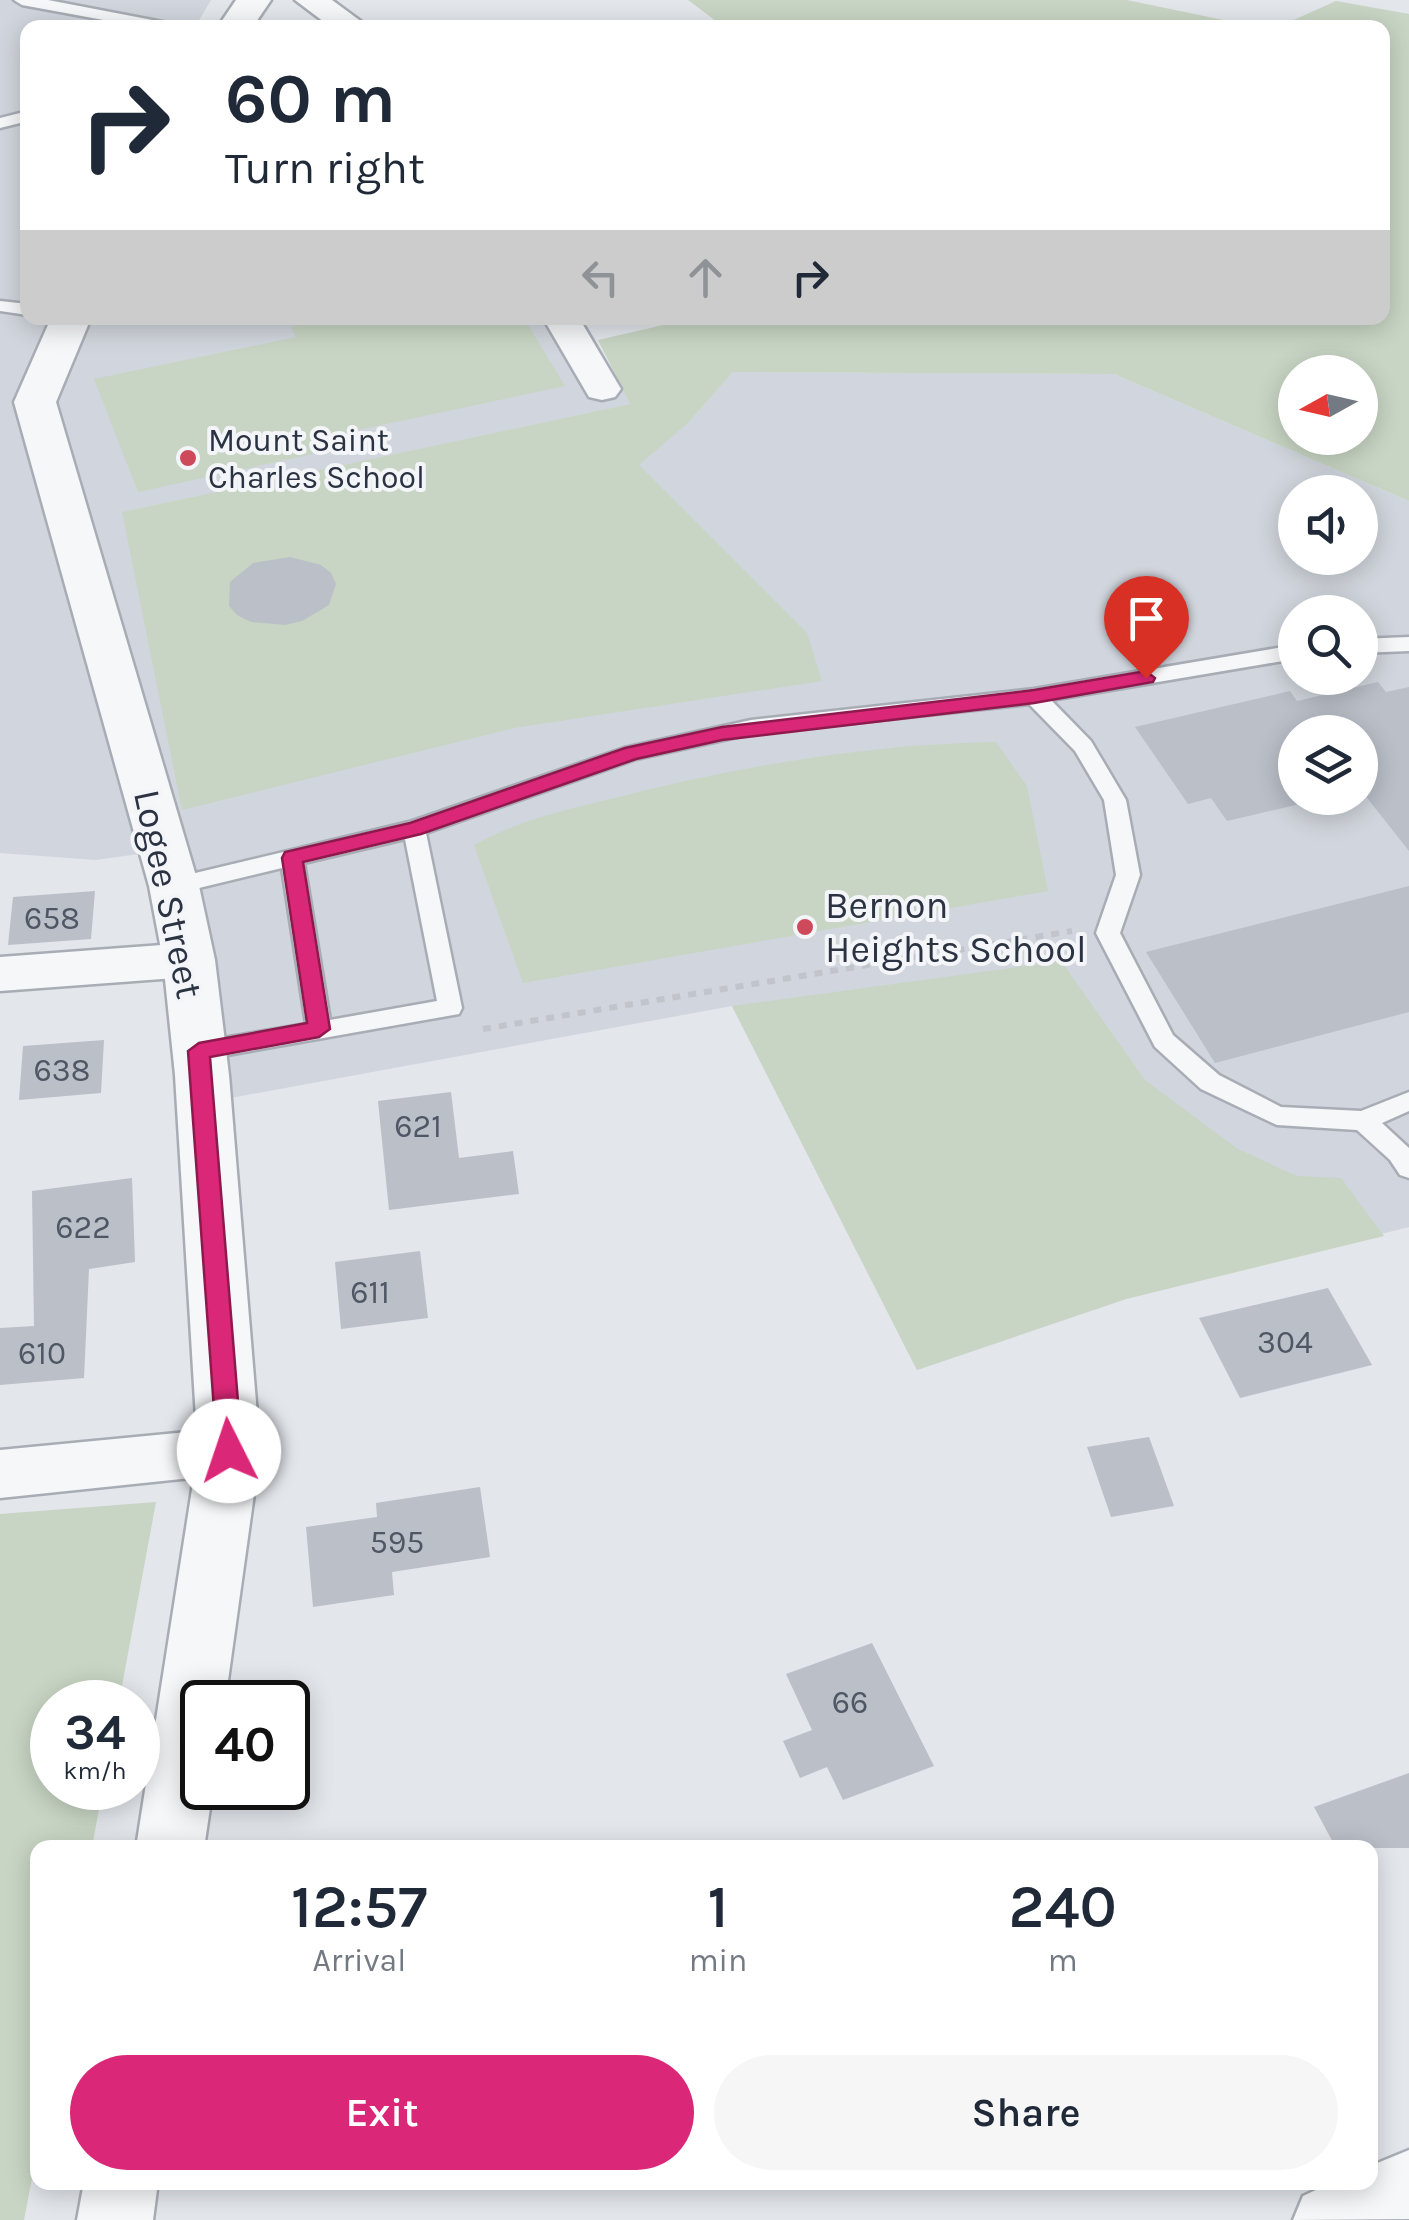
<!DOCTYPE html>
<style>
:root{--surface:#fff;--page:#f6f6f7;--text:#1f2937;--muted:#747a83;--accent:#db2777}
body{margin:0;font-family:Karla,sans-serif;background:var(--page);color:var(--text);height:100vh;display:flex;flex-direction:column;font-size:38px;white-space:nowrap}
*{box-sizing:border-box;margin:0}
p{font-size:32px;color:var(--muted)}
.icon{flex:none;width:55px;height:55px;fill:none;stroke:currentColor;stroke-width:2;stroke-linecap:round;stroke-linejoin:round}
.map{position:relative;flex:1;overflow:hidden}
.details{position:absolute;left:30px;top:1840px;width:1348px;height:350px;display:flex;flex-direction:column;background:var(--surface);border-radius:20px;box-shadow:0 5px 25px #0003}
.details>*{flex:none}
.banner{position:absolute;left:20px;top:20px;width:1370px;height:305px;border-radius:20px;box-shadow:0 5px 25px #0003;background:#fff;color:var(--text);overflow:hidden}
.needle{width:65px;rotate:262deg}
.buttons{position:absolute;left:1278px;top:355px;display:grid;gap:20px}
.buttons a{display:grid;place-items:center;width:100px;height:100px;border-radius:50%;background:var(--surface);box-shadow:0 5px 25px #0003;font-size:50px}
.speed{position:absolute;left:30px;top:1680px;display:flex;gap:20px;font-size:50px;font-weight:700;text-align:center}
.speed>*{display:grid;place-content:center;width:130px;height:130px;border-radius:50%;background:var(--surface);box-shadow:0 5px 25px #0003;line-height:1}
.speed small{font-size:25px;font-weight:400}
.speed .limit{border:5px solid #111;border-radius:15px;background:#fff;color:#111}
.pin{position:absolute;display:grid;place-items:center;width:85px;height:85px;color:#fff;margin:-102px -42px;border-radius:50% 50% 50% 0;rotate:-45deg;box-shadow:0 0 10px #0007}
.pin .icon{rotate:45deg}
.me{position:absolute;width:110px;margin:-55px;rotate:356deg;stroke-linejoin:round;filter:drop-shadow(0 0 8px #0008)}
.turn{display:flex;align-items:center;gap:35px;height:210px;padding:0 40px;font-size:45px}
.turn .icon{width:130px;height:130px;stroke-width:2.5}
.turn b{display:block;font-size:70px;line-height:85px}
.lanes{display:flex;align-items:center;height:95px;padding:0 40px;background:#0003;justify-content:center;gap:50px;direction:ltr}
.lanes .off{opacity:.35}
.eta{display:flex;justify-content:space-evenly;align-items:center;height:170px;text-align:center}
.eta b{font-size:60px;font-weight:600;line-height:70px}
.button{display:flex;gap:20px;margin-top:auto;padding:20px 40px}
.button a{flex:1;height:115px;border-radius:60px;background:var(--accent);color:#fff;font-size:40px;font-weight:600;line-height:115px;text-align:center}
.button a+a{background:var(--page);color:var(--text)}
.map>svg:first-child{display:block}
</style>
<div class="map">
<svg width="1409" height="2220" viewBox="0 0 1409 2220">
<rect width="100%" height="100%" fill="#e3e6eb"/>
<path fill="#d1d5dd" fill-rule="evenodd" d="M0,0h211l-16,27 -167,1v290h555l48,86 -508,108 10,41 278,41 278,-172 44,-50 381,2 295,127v726l-283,72 -209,71 -185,-364 -507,93 -36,-252 -93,13 -96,-7zM1295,492h65v66h-65zM1295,612h65v66h-65zM1295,732h65v66h-65z"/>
<g fill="#c8d5c4" fill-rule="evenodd">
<path d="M688,0h439l130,27h-533z"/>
<path d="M1336,1l73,13v487l-295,-127 -381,-2 -44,50 -50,43 168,168 15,48 -308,47 -332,82 -60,-298 508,-108 -32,-64 96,-22h688v-290l-104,-1zM1295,372h65v66h-65z"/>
<path d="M337,318h187l41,68 -221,47 6,13 -212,46 -44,-113 202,-42 -5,-10z"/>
<path d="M996,742l31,44 21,105 -525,92 -49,-138c45,-25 87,-34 137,-46 124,-32 257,-55 385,-57z"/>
<path d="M1061,961l84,119 93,69 59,27 44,2 43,58 -258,63 -209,71 -185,-364z"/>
<path d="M156,1502l-37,200h-67v86h51l-11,59 -54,1v299l-14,73h-24v-706z"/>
</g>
<g fill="#babfc8">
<path d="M290,557l31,8 10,8 5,11 -7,21 -27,16 -17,4 -34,-3 -14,-7 -8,-9 1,-24 23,-19z"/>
<path d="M1378,682l8,10 23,-5v164l-49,-62v-57h-65v66h31l-99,23 -16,-23 -23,6 -53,-77 155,-36 7,10z"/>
<path d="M1409,886v126l-194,51 -69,-111z"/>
<path d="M95,891l-4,48 -83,6 5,-48z"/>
<path d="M104,1040l-3,53 -82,7 4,-54z"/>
<path d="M451,1092l8,66 54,-7 6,43 -130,16 -11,-109z"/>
<path d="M132,1178l3,84 -46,7 -5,109 -84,7v-57l34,-2 -2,-135z"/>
<path d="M420,1251l8,67 -87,11 -6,-67z"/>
<path d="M1328,1288l44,77 -132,33 -41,-80z"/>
<path d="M1149,1437l25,69 -63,11 -24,-70z"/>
<path d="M480,1487l10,70 -98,15 2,23 -81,12 -7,-80 71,-10 -1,-14z"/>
<path d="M872,1643l62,123 -91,34 -16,-33 -27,11 -17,-37 29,-11 -26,-56z"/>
<path d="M1409,1773v75h-73l-22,-41z"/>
</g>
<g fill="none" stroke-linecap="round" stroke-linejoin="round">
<g stroke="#a8adb5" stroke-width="5">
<g id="service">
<path d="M14,0h34l146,28h-47l-125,-23z"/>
<path d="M28,111v10l-28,7v-10z"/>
<path d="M0,301l28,3v11l-28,-4z"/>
<path d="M1409,637v14l-49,2v-14z"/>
<path d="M1295,645v14l-244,41 40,41 35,59 14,75 -20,58 53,102 46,40 62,32 80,4 48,-19v19l-27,12 27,25v30l-9,-3 -10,-15 -33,-30 -80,-5 -76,-36 -46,-42 -59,-114 20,-58 -12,-75 -29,-49 -46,-47 -278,30 -115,25 -210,74 36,175 -3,6 -260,46 -9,-3 -3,-6 3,-6 9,-3 107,-18 -24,-156 -108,26 -12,-8 4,-6 243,-58 215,-74 127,-28 283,-31zM405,839l32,162 -107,19 -26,-157z"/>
</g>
</g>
<g stroke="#a8adb5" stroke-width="5">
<g id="minor">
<path d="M295,0h37l38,28h-38z"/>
<path d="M543,318h36l42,71 -6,8 -13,3 -13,-3z"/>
<path d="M189,943l17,5 7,12 -7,12 -17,5 -189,14v-34z"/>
<path d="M229,1428l20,6 8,17 -8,17 -20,6 -229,24v-48z"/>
<path d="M1409,2150v69l-116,1 10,-24 30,-14h37v-16z"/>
</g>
</g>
<g stroke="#a8adb5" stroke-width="5">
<g id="tertiary">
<path d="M236,0h35l-19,28h-35z"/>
<path d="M51,318h40l-35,84 143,484 16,74 14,115 31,376 -35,251h-23v86h11l-9,60h-68l62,-397 -23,-376 -12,-115 -14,-74 -135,-484z"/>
<path d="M84,2182h74l-5,38h-76z"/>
</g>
</g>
<path stroke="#c1c4ca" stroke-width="6" stroke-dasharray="8 8" stroke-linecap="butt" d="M483,1029l589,-98"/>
<use href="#service" fill="#f6f7f9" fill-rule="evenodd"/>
<use href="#minor" fill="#f6f7f9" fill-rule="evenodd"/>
<use href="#tertiary" fill="#f6f7f9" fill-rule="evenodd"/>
</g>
<path fill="#db2777" stroke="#8e194d" stroke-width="2.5" d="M1146,671l9,7 -2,4 -119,21 -312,37 -86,19 -215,75 -118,28 27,167 -11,8 -109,20 32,394 -4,8 -9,3 -9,-3 -3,-8 -29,-400 11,-8 108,-20 -25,-165 3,-6 125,-29 215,-75 97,-21 312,-37z"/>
<g fill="#ce4a5b" stroke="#f3f5f8" stroke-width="4">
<circle cx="188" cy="458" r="10"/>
<circle cx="805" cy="927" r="10"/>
</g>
<g text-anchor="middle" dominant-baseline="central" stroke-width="8" stroke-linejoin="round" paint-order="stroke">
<g font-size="32" fill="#2b3343" stroke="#f3f5f8" text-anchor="start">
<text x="208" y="440">Mount Saint<tspan x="208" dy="37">Charles School</tspan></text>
</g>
<g font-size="32" fill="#4f5664">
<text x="52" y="918">658</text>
<text x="62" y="1070">638</text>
<text x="418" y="1126">621</text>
<text x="83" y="1227">622</text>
<text x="370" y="1292">611</text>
<text x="1285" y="1342">304</text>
<text x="42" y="1353">610</text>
<text x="397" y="1542">595</text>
<text x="850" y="1702">66</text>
</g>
<g font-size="38" fill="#2b3343" stroke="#f3f5f8">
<text transform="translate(168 894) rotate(78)">Logee Street</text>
</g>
<g font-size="38" fill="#2b3343" stroke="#f3f5f8" text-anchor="start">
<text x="825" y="905">Bernon<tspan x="825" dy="44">Heights School</tspan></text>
</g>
</g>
</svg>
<div class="buttons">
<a><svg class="needle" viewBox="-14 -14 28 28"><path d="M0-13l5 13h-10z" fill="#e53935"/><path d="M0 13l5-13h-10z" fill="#747a83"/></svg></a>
<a><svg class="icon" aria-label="sound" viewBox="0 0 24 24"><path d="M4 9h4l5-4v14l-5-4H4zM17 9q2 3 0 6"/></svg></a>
<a><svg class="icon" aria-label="search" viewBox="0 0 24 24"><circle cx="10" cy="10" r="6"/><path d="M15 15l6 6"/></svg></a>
<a><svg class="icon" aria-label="layers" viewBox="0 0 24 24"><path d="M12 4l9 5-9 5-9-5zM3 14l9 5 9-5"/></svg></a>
</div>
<div class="speed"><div>34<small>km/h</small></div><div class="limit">40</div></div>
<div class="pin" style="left:1146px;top:678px;background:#d93025"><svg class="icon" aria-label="arrive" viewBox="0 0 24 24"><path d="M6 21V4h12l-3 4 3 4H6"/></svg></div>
<svg class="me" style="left:229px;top:1451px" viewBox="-20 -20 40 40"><circle r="19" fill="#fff"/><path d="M0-13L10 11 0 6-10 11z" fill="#db2777"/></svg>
<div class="banner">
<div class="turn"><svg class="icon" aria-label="right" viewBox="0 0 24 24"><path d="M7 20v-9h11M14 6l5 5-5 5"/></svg><div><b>60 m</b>Turn right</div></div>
<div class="lanes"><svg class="icon off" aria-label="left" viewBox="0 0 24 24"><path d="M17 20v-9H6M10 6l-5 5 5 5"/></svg><svg class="icon off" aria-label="ahead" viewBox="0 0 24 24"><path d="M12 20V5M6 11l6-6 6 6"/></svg><svg class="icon" aria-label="right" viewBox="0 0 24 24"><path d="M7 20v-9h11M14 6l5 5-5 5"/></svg></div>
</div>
<section class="details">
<div class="eta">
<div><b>12:57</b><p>Arrival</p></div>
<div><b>1</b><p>min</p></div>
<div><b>240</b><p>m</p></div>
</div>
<div class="button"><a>Exit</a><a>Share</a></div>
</section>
</div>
